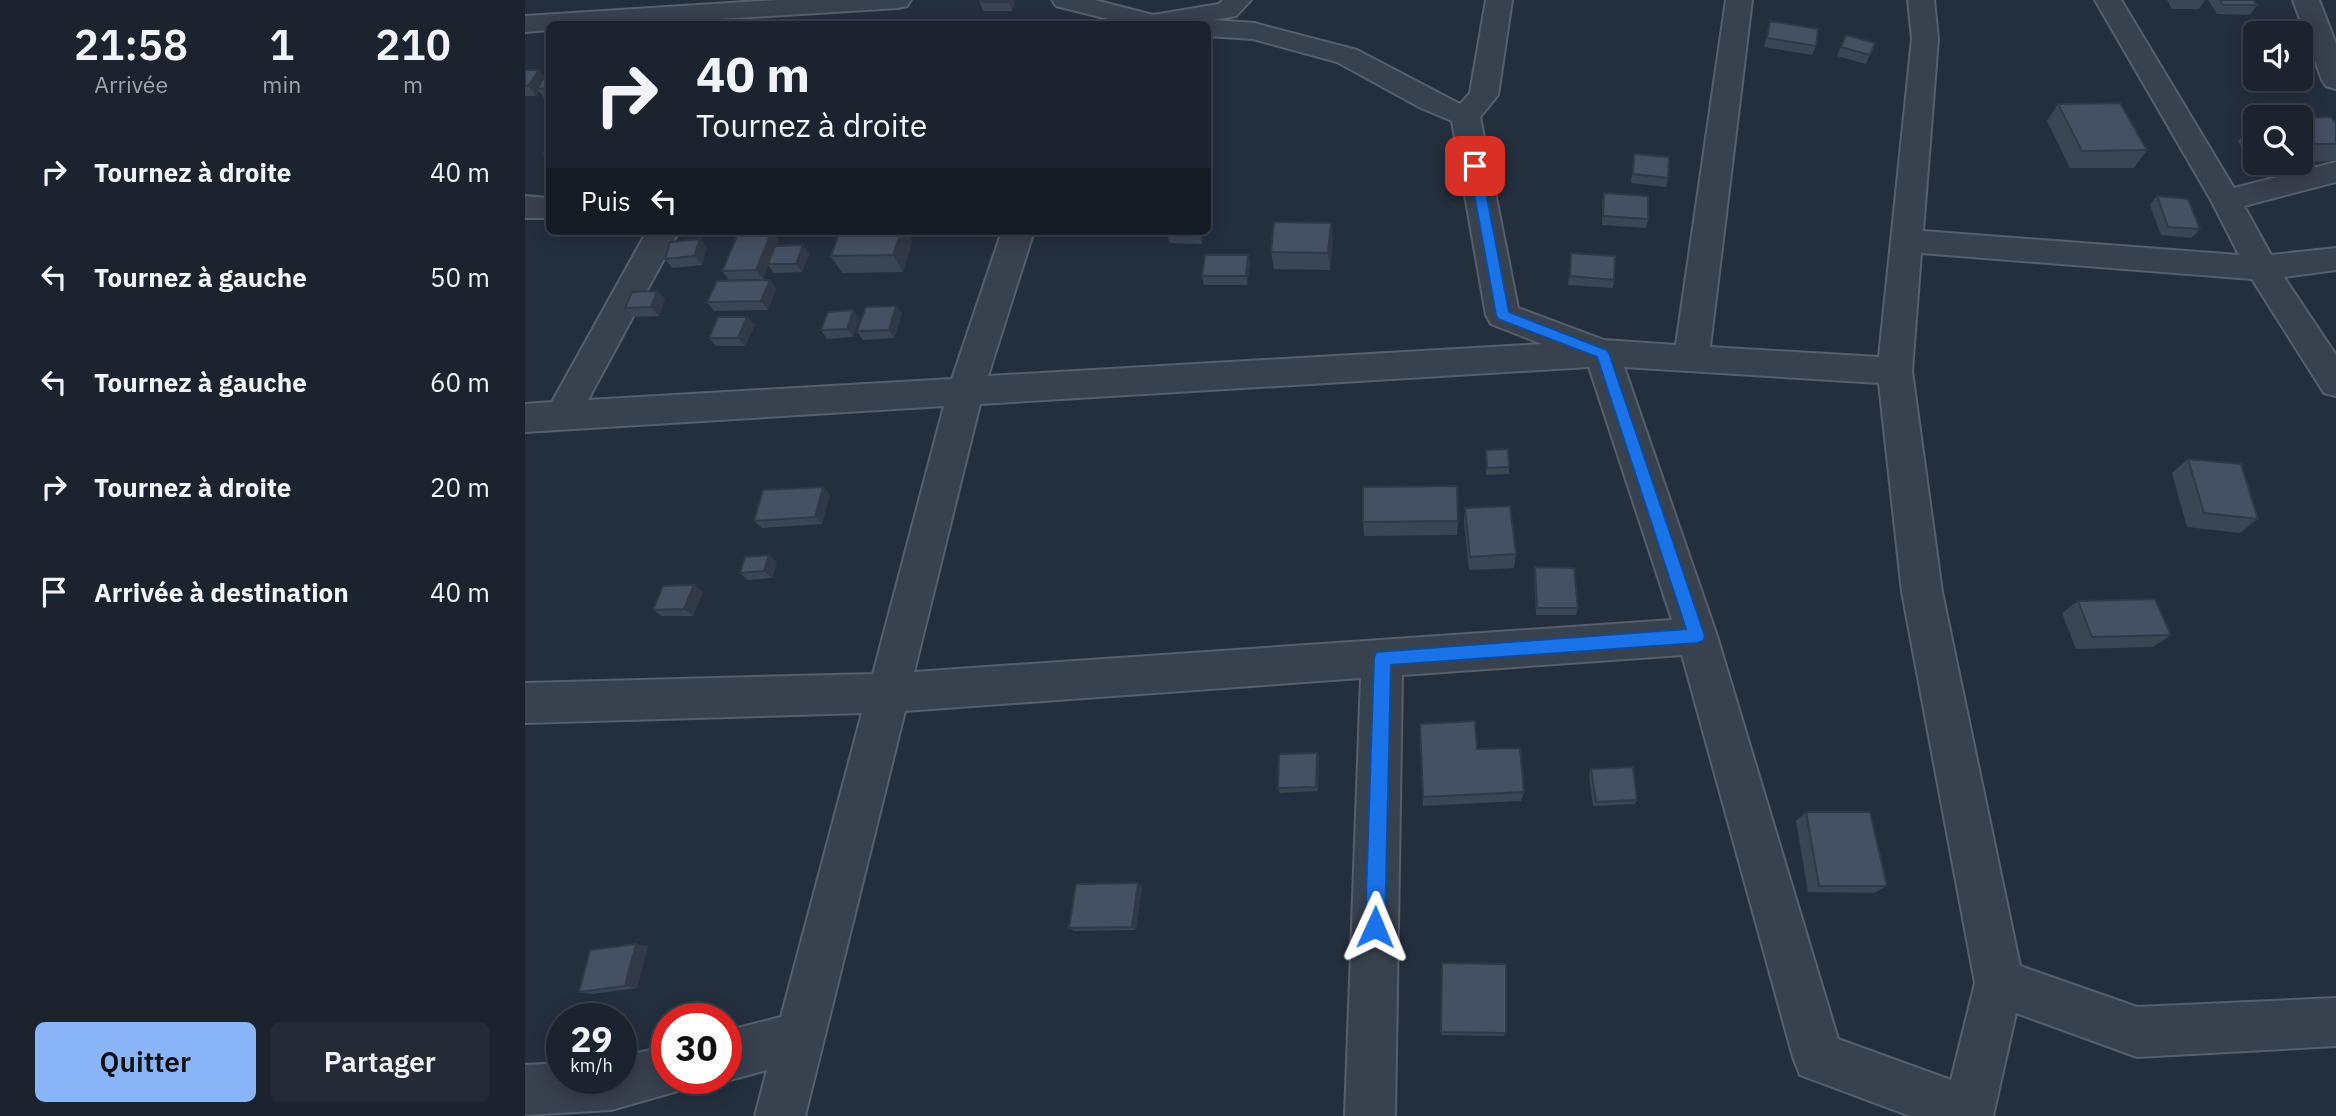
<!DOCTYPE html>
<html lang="fr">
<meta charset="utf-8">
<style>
:root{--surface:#1b232e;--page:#242b36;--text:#f1f3f6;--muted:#a0a4aa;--line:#39404a;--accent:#8ab4f8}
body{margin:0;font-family:"IBM Plex Sans",sans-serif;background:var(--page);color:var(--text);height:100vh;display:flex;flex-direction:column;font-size:26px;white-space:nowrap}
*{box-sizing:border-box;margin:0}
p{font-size:23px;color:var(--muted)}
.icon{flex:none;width:38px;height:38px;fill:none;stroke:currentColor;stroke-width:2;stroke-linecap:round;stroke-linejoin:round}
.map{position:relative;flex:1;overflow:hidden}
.sheet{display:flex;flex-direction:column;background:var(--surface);width:525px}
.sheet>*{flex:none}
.guide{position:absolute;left:21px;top:21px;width:665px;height:214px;border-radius:10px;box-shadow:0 4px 18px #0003,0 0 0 2px var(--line);background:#1b232e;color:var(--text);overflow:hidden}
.fabs{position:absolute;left:1718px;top:21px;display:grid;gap:14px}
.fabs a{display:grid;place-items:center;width:70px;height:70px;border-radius:10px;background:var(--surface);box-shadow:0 4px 18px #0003,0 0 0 2px var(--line);font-size:35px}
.speed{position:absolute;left:21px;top:1003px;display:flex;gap:14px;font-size:35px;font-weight:700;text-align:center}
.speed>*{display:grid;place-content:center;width:91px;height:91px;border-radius:50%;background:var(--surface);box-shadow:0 4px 18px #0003,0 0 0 2px var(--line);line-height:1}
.speed small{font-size:18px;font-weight:400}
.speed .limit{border:10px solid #d22;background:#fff;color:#111}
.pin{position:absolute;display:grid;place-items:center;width:60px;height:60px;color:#fff;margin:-30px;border-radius:14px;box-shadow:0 4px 10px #0006}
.me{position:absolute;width:77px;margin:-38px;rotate:1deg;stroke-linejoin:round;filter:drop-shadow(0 0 5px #0008)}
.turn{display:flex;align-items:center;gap:24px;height:147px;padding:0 35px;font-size:32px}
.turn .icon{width:91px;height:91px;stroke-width:2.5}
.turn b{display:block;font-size:49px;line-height:60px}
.then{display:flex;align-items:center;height:66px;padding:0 35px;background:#0003;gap:14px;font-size:26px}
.eta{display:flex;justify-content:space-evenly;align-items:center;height:119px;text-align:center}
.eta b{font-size:42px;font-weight:600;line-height:49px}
.primary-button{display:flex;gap:14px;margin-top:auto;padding:14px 35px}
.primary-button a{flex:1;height:80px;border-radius:10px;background:var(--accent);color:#111;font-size:28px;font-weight:600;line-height:80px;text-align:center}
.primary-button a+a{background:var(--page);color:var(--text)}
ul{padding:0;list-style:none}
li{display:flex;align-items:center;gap:21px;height:105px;padding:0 35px}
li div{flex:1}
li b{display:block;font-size:26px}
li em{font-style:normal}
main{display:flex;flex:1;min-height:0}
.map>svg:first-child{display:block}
</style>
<main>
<section class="sheet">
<div class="eta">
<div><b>21:58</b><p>Arrivée</p></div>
<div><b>1</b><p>min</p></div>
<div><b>210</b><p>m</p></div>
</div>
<ul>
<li><svg class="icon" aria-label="right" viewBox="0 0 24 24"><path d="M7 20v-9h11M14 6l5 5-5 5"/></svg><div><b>Tournez à droite</b></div><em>40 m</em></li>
<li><svg class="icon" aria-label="left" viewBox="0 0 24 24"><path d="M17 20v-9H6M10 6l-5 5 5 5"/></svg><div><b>Tournez à gauche</b></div><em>50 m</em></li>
<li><svg class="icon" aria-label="left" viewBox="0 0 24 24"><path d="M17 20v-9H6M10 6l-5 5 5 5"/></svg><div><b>Tournez à gauche</b></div><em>60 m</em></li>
<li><svg class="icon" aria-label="right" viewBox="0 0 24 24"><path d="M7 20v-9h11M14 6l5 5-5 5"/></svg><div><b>Tournez à droite</b></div><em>20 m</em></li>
<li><svg class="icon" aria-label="arrive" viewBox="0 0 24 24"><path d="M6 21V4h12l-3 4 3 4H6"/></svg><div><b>Arrivée à destination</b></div><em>40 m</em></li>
</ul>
<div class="primary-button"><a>Quitter</a><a>Partager</a></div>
</section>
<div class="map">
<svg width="1811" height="1116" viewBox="0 0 1811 1116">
<rect width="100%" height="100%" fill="#242f3e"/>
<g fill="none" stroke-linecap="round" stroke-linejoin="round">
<g stroke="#565f6c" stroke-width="4">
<g id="minor">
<path d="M251,0h135l-4,6 -9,2 -258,16h-91v6l-24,2v-16z"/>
<path d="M527,0h43l58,15 66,-11 4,-4h28l-15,16 -23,4 41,3 103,27 103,54 10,-11 16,-93h26l-14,95 -18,22 38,191 86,32 72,5 50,-345h26l-42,347 169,10 33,-318 -4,-39h26l4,39 -15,192 316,24 -28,-55 -116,-200h26l113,188 102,-26v20l-92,24 27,49 65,-7v22l-52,7 52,78v41l-12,-3 -72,-114 -331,-26 -9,118 30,221 78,374 117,41 199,-9v48l-199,11 -121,-44 -23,103h-83l-110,-41 -7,-18 -111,-402 -280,20 -7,441h-50l16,-438 -456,33 -100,405h-50l12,-46 -41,11 -7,-3h7v-47l55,-14 81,-304 -337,10v-40l348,-9 71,-268 -419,26v-28l27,-2 95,-171h32l-91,169 364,-21 50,-148h32l-46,145 554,-32 -51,-20 -5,-9 -34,-194 -31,-13 -84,-46 -84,-23 -46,-3v-12h-79l-72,-18zM1064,367l83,253 -758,52 66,-268zM1099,367l255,16 23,209 73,391 -24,97 -113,-41 -121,-403z"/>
<path d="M1768,0h26l17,44v45l-10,-3 -4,-6z"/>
<path d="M0,196l24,2v20h-24z"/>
<path d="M142,1046v32h22l-4,11 -74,21 -86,5v-50l37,-2v15h59v-21z"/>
</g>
</g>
<use href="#minor" fill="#38414e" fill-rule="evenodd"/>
</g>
<g fill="#3b4654">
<path d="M455,0h34l1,2 -3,9h-29l-3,-9z"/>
<path d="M1642,0h38l-6,9h-27z"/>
<path d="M1683,0h45l4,5 -7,10 -33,-1z"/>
<path d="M1245,21l46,25 -4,9 -48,-8z"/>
<path d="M1321,35l29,8 -9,21 -29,-8z"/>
<path d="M0,70h14l5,6 5,-4v26h-5l-5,-7 -3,5h-11z"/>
<path d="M1533,104l89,46 -13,18h-64l-23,-47z"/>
<path d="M1776,118l35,6v36l-1,1 -34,1z"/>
<path d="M1721,132h10v24h-9l-9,-15z"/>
<path d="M24,142v20l-6,-8z"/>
<path d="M1109,154l34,24 -2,9 -35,-4z"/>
<path d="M1079,193l44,26 -2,9 -44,-3v-23z"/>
<path d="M1632,196l43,33 -8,9 -31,-3 -11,-30z"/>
<path d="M806,223l2,17 -3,30 -56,-1 -3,-17z"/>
<path d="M312,231h69l6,11 -9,30 -61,1 -11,-17 8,-23z"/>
<path d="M643,231h36l-2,13 -32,-1 -3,-8z"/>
<path d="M175,239l7,8 -5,18 -30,3 -7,-9z"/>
<path d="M254,240l-3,6 27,-1 6,9 -7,18 -28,1 -6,-8 -5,14 -34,1 -7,-9z"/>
<path d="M1046,253l43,27 -1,8 -45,-3z"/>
<path d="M723,255l2,8 -3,22h-43l-2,-9z"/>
<path d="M245,280l6,9 -8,21 -54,1 -7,-9z"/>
<path d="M132,291l8,8 -6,17 -25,1 -9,-9z"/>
<path d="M371,306l6,8 -8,24 -31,2 -6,-9z"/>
<path d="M328,310l6,9 -6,18 -26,2 -6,-9z"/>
<path d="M230,325l-10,21h-29l-7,-8z"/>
<path d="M961,450l23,17v7l-23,1z"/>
<path d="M1663,459l70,60 -18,14 -53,-6 -15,-54z"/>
<path d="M305,494l-8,30 -60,4 -8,-7z"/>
<path d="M940,508l51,46 -2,14 -45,2 -5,-48z"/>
<path d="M933,521l-1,14 -93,1 -1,-14z"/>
<path d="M252,562l-5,16 -24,2 -8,-7z"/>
<path d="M1010,567l43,41 -2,7h-40l-2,-41z"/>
<path d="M169,585l9,7 -10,24h-31l-9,-6z"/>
<path d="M1553,601l93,34 -18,12 -77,2 -14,-36z"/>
<path d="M895,724l104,68 -3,9 -98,5z"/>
<path d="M792,753l2,5 -1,33 -38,2 -2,-5z"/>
<path d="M1066,769l46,31 -2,4 -42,2 -4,-32z"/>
<path d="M1281,812l81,74 -13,7 -66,-1 -12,-71z"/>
<path d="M613,883l4,4 -6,43 -62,1 -5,-3z"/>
<path d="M123,946l-11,42 -45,6 -13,-2z"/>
<path d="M917,963l64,70 -2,3 -63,-1z"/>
</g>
<g fill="#303945">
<path d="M484,0h5l1,2 -3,9 -3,-9z"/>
<path d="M14,70l8,9 -10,10 2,2 -3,5 -8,-10z"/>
<path d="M806,223l2,17 -3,30 -2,-17z"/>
<path d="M247,231l7,9 -16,39 -7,-9z"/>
<path d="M376,231h5l6,11 -9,30 -10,-17z"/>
<path d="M675,231h4l-2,13 -2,-9z"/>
<path d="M175,239l7,8 -5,18 -8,-9z"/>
<path d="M278,245l6,9 -7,18 -6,-8z"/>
<path d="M723,255l2,8 -3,22 -1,-9z"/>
<path d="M245,280l6,9 -8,21 -7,-9z"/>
<path d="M132,291l8,8 -6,17 -8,-9z"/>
<path d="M371,306l6,8 -8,24 -5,-8z"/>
<path d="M328,310l6,9 -6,18 -6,-8z"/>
<path d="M222,317l8,8 -10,21 -7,-8z"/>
<path d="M298,487l7,7 -8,30 -7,-7z"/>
<path d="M244,555l8,7 -5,16 -8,-7z"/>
<path d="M169,585l9,7 -10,24 -9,-7z"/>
<path d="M792,753l2,5 -1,33 -2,-4z"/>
<path d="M613,883l4,4 -6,43 -4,-3z"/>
<path d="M111,944l12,2 -11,42 -12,-2z"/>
</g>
<g fill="#455162" stroke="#303945" stroke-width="2">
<rect x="455" y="0" width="29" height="2"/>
<path d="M1695,0h33l4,5h-34z"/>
<path d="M1245,21l48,8 -2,17 -49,-8z"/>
<path d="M1321,35l29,8 -5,12 -29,-8z"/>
<path d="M0,70h14l-11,16h-3z"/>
<path d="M22,72h2v16l-12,1z"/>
<path d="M1595,103l27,47 -65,1 -24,-47z"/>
<path d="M1806,117l5,7v20h-30l-5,-6v-20z"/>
<path d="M1721,132h10v15h-1z"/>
<path d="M24,142v12h-6z"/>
<path d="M1109,154l35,3 -1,21 -35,-4z"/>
<path d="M1079,193l44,3v23l-45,-3z"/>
<path d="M1632,196l31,3 12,30 -32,-2z"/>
<path d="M749,222l57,1 -3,30 -57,-1z"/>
<path d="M247,231l-16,39 -34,1 17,-39z"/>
<path d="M315,231h61l-8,24 -62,1z"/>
<path d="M643,231h32v4h-33z"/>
<path d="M175,239l-6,17 -29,3 5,-17z"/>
<path d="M278,245l-7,19h-28l7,-18z"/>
<path d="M1046,253l44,3 -1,24 -44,-4z"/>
<path d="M680,255h43l-2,21h-44z"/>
<path d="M245,280l-9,21 -54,1 10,-21z"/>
<path d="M132,291l-6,16 -26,1 7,-16z"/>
<path d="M371,306l-7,24 -32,1 9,-24z"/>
<path d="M328,310l-6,19 -26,1 7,-18z"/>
<path d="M193,317h29l-9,21h-29z"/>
<path d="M983,449l1,18 -22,1 -1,-18z"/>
<path d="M1663,459l53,5 17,55 -54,-6z"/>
<path d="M932,486l1,35 -95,1v-35z"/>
<path d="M298,487l-8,30 -61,4 9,-31z"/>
<path d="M985,506l6,48 -46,3 -5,-49z"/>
<path d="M244,555l-5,16 -24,2 5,-16z"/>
<path d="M1010,567l39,1 4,40h-41z"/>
<path d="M169,585l-10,24 -31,1 10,-24z"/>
<path d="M1630,599l16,36 -79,2 -14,-36z"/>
<path d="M950,721l2,28 43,-1 4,44 -101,5 -3,-73z"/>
<path d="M792,753l-1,34 -38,1 1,-34z"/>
<path d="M1108,767l4,33 -41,2 -5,-33z"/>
<path d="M1281,812h64l17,74h-68z"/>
<path d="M613,883l-6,44 -63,1 7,-44z"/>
<path d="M111,944l-11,42 -46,6 11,-42z"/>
<path d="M917,963l64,1v69l-65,-1z"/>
</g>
<path fill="#1a73e8" stroke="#114b97" stroke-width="2" d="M950,161l6,5 28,146 98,38 2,3 96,283 -2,5 -6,2 -306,22 -6,262 -3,7 -7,3 -7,-3 -3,-7 9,-269 2,-6 310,-23 -89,-272 -99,-38 -2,-4 -27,-149z"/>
</svg>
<div class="fabs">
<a><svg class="icon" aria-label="sound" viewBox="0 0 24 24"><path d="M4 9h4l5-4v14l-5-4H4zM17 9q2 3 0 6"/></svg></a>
<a><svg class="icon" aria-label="search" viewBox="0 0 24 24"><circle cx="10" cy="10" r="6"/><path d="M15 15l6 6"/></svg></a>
</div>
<div class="speed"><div>29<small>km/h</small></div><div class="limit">30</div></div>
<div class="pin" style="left:950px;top:166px;background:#d93025"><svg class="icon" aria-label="arrive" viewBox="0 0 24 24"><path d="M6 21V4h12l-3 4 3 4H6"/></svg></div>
<svg class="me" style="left:850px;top:927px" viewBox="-20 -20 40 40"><path d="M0-17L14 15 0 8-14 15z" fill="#1a73e8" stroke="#fff" stroke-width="4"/></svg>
<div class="guide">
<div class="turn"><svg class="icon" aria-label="right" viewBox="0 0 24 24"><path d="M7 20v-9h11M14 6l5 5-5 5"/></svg><div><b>40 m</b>Tournez à droite</div></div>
<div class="then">Puis<svg class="icon" aria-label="left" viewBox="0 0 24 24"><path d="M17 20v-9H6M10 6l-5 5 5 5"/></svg></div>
</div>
</div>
</main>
